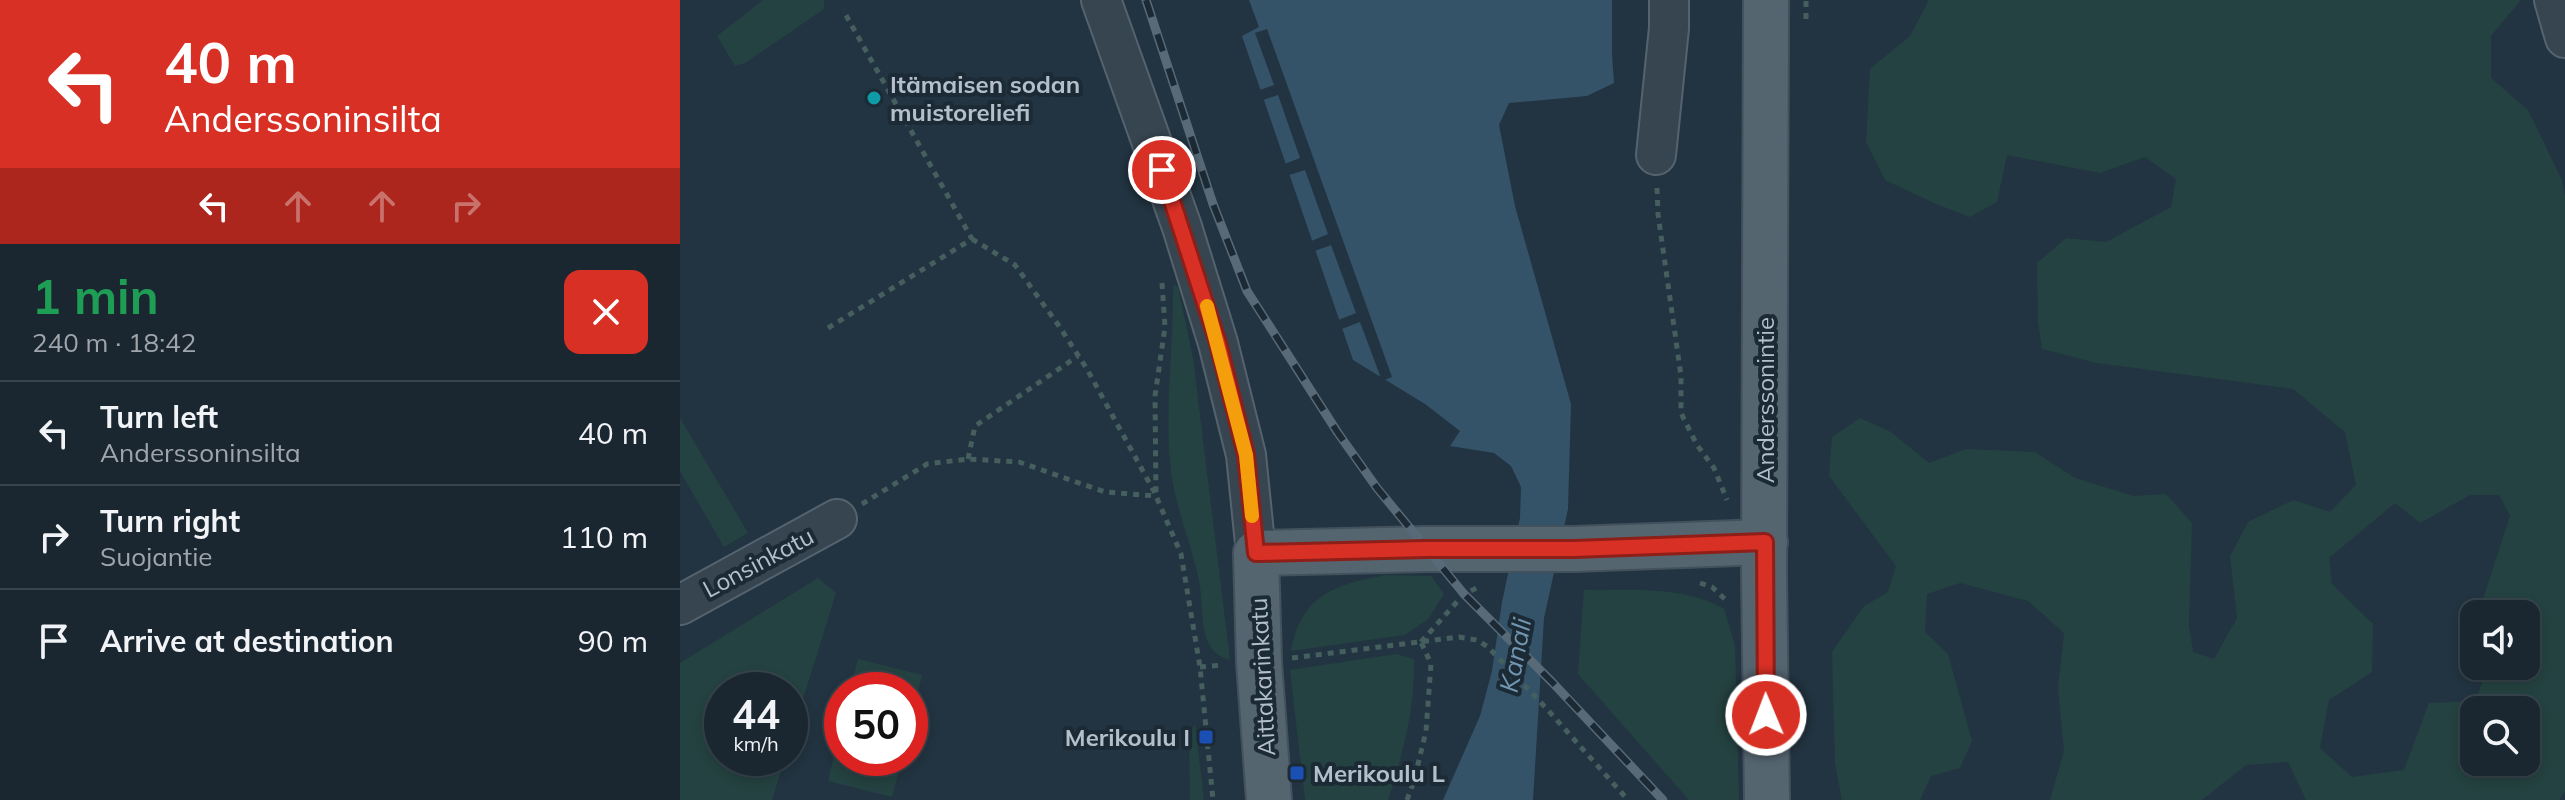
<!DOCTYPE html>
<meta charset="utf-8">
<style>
:root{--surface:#1a2731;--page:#27333d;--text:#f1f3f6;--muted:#9fa5ab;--line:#38444d}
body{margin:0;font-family:Mulish,sans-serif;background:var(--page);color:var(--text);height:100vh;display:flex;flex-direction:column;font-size:30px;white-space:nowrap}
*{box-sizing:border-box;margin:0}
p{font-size:26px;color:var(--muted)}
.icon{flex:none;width:44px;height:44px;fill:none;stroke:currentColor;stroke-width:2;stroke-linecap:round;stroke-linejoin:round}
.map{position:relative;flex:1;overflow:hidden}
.side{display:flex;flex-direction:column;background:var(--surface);width:680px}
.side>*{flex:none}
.top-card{background:#d93025;color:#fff;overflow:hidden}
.controls{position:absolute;left:1780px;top:600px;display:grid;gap:16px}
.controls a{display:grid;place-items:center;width:80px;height:80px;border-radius:16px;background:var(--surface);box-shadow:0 4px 12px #0003,0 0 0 2px var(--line);font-size:40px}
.speed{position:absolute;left:24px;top:672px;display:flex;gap:16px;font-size:40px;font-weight:700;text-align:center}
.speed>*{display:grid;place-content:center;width:104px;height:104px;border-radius:50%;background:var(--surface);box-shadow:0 4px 12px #0003,0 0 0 2px var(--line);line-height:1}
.speed small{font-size:20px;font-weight:400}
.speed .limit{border:12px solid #d22;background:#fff;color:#111}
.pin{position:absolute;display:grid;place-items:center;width:68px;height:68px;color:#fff;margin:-34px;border:4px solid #fff;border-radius:50%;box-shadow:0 2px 8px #0007}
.me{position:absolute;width:88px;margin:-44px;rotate:359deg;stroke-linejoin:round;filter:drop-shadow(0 0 6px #0008)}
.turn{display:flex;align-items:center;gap:28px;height:168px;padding:0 32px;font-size:36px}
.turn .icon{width:104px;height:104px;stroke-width:2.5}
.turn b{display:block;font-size:56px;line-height:68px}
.lanes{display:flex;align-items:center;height:76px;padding:0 32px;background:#0003;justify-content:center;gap:40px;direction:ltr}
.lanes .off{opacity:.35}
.round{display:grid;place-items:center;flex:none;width:84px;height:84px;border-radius:16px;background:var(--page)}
.head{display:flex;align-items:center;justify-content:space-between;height:136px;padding:0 32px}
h1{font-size:48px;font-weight:700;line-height:60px;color:#1e9e55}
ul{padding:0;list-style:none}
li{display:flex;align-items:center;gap:24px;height:104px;padding:0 32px;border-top:2px solid var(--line)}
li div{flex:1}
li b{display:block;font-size:30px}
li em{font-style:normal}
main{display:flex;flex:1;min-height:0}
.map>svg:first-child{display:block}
</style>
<main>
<section class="side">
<div class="top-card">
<div class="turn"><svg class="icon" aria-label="left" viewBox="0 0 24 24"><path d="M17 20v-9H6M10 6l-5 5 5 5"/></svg><div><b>40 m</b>Anderssoninsilta</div></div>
<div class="lanes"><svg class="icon" aria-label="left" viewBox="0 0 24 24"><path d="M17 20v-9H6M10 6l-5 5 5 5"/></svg><svg class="icon off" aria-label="ahead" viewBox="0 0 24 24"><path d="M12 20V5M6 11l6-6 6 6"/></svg><svg class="icon off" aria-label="ahead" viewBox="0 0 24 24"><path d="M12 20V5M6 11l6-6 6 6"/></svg><svg class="icon off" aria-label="right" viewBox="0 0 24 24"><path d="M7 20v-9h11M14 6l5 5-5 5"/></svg></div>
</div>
<div class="head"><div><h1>1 min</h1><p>240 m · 18:42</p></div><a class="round" style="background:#d93025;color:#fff"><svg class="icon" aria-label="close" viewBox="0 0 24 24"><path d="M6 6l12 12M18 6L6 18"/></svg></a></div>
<ul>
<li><svg class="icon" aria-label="left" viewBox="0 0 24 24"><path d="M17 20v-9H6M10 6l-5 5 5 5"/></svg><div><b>Turn left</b><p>Anderssoninsilta</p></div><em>40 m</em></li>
<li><svg class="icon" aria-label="right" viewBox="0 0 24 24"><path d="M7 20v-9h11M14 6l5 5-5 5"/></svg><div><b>Turn right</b><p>Suojantie</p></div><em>110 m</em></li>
<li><svg class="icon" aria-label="arrive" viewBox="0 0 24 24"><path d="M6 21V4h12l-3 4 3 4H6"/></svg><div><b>Arrive at destination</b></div><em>90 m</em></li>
</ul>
</section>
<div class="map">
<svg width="1885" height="800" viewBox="0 0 1885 800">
<rect width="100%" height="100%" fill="#223441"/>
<g fill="#244241" fill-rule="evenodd">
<path d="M83,0h61v9l-79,54 -10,3 -18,-30z"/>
<path d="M1249,0h592l-30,36v42l37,32 34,70 3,16v595l-6,9h-253l-18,-38 -42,3 -44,35h-152l14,-49 -6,-63 6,-55 -36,-32 -68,-18 -33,11 -2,38 23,22 24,87 -12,27 -29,8 -11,24h-78l-7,-37 -3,-111 32,-46 24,-14 8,-26 -67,-90 3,-39 28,-19 31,14 38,31 37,-14 69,3 40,26 59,18 32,-2 26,29 -3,102 4,27 21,7 23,-41 -7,-62 18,-34 45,-22 37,12 26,-27 -11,-53 -52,-43 -196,-26 -55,-14 -4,-28 -1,-58 29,-25 40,4 65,-35 5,-28 -31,-22 -45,16 -93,-18 -10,47 -27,15 -34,-13 -51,-24 -19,-38 4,-73 40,-33zM1790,495h29l11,21 -32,98h48v52h-37l-14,35 -46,2 -25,67 -52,7 -32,-29 9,-48 43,-28 1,-48 -41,-40 -3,-26 66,-55 25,20zM1846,710v52h-52v-52z"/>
<path d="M493,284l5,3 15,71 37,302c-35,-9 -25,-53 -31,-79 -8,-40 -26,-78 -29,-119 -5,-59 4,-119 3,-178z"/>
<path d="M0,418l68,115 -24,14 -44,-76z"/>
<path d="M705,575l46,1 13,18 -16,25 -23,16 -114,16c10,-57 44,-66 94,-76z"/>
<path d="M138,578l18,15 -46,148v-51h-68v68h63l-13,42h-92v-137z"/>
<path d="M904,590c47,1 99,-5 140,19l11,37 4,154h-50l-111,-126z"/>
<path d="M716,654l18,5c1,49 -11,95 -26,141h-83l-15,-130z"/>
<path d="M178,659l64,16 -12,49v-34h-60z"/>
<path d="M162,724v34h60l-10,39 -64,-16z"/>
<path d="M515,724l9,76h-14l-1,-66z"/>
</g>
<path fill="#345369" d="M569,0h363v54l2,29 -27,13 -78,7 -10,22 16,81 56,198 -3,105 -24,109 -11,182h-90l37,-84 12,-45 10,-69 18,-84 1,-31 -10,-21 -17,-13 -44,-7 10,-15 -35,-27 -72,-44 -111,-324 17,-9z"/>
<path fill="#223441" d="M587,29l125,348 -10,4 -22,-59 -21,8 -3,-9 20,-8 -25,-68 -19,7 -3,-10 19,-8 -23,-64 -19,6 -4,-11 18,-7 -22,-63 -18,6 -3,-10 17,-6 -19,-52z"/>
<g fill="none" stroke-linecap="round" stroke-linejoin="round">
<g stroke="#55636e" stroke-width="42">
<g id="minor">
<path d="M421,0l81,227 36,116 28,112 10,98"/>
<path d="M1874,0l11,38"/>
<path d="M976,155l13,-127v-28"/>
<path d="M0,605l157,-86"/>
</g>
</g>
<g stroke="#43515c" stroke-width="48">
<g id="major">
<path d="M1086,0l-2,573 3,227"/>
<path d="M589,800l-10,-138 -3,-109 170,-4h148l191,-7"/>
</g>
</g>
<g stroke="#455f5e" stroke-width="5" stroke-dasharray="6 6" stroke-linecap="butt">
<path d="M1126,19v-19"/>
<path d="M977,188l1,26 23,162v37l16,32 17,23 13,32"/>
<path d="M292,239l43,26 44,61 28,43 69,126"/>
<path d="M482,283l3,44 -10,69 1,100 25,58 19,113 13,133"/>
<path d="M148,328l144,-89 -129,-229"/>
<path d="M288,459l7,-33 103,-70"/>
<path d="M182,504l65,-40 41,-5 51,3 86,30 51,4"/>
<path d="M1020,583l12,4 16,15"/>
<path d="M741,642l43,-48 17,-8"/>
<path d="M612,658l167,-21 18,3 11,7 59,62 81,91"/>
<path d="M520,667l22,-2"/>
<path d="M727,800l7,-19 12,-50 5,-67 -10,-22"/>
</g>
<use href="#minor" stroke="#374550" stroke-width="38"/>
<use href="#major" stroke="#556570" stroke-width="44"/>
<g stroke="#586a78" stroke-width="9">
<path id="rail" d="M466,0l67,204 34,87 91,142 39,55 87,106 88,88 111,118"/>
</g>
<use href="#rail" stroke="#1c2a35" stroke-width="6" stroke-dasharray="18" stroke-linecap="butt"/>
</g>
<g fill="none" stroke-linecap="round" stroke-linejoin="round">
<g stroke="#8d1f18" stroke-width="20">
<path id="route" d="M482,170l56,173 28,112 10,98 170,-4h148l191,-7 1,173"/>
</g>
<use href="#route" stroke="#d93025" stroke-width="14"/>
<path stroke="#f59e0b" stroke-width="14" d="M527,306l39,149 6,61"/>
</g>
<circle fill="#0f9aa8" stroke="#1c2a35" stroke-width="3" cx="194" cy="98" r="8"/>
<g fill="#1a4fb4" stroke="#1c2a35" stroke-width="3">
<rect x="518" y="729" width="16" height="16" rx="4"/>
<rect x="609" y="765" width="16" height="16" rx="4"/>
</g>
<g text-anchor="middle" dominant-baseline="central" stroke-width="8" stroke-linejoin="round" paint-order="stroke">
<g font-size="24" font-weight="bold" fill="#b3c0cb" stroke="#1c2a35" text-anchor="start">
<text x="210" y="84">Itämaisen sodan<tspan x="210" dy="28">muistoreliefi</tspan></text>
<text x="510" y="737" text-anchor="end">Merikoulu I</text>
<text x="633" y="773">Merikoulu L</text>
</g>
<g font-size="24" fill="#b3c0cb" stroke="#1c2a35">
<text transform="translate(1085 400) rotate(-90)">Anderssonintie</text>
<text transform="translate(78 562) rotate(-28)">Lonsinkatu</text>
<text transform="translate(582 677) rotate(-93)">Aittakarinkatu</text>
</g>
<g font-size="26" font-style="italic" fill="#7096b1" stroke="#1c2a35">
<text transform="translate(835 655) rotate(-79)">Kanali</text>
</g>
</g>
</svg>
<div class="controls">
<a><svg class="icon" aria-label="sound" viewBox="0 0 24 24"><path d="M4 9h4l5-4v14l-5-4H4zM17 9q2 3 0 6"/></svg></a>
<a><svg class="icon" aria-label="search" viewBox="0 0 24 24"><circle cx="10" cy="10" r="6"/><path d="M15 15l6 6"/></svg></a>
</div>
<div class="speed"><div>44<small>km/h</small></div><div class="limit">50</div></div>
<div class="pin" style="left:482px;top:170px;background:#d93025"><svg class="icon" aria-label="arrive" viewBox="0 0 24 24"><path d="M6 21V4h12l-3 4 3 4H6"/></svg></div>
<svg class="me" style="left:1086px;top:715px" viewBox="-20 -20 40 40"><circle r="17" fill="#d93025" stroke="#fff" stroke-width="3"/><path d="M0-11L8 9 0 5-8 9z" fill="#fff"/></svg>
</div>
</main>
